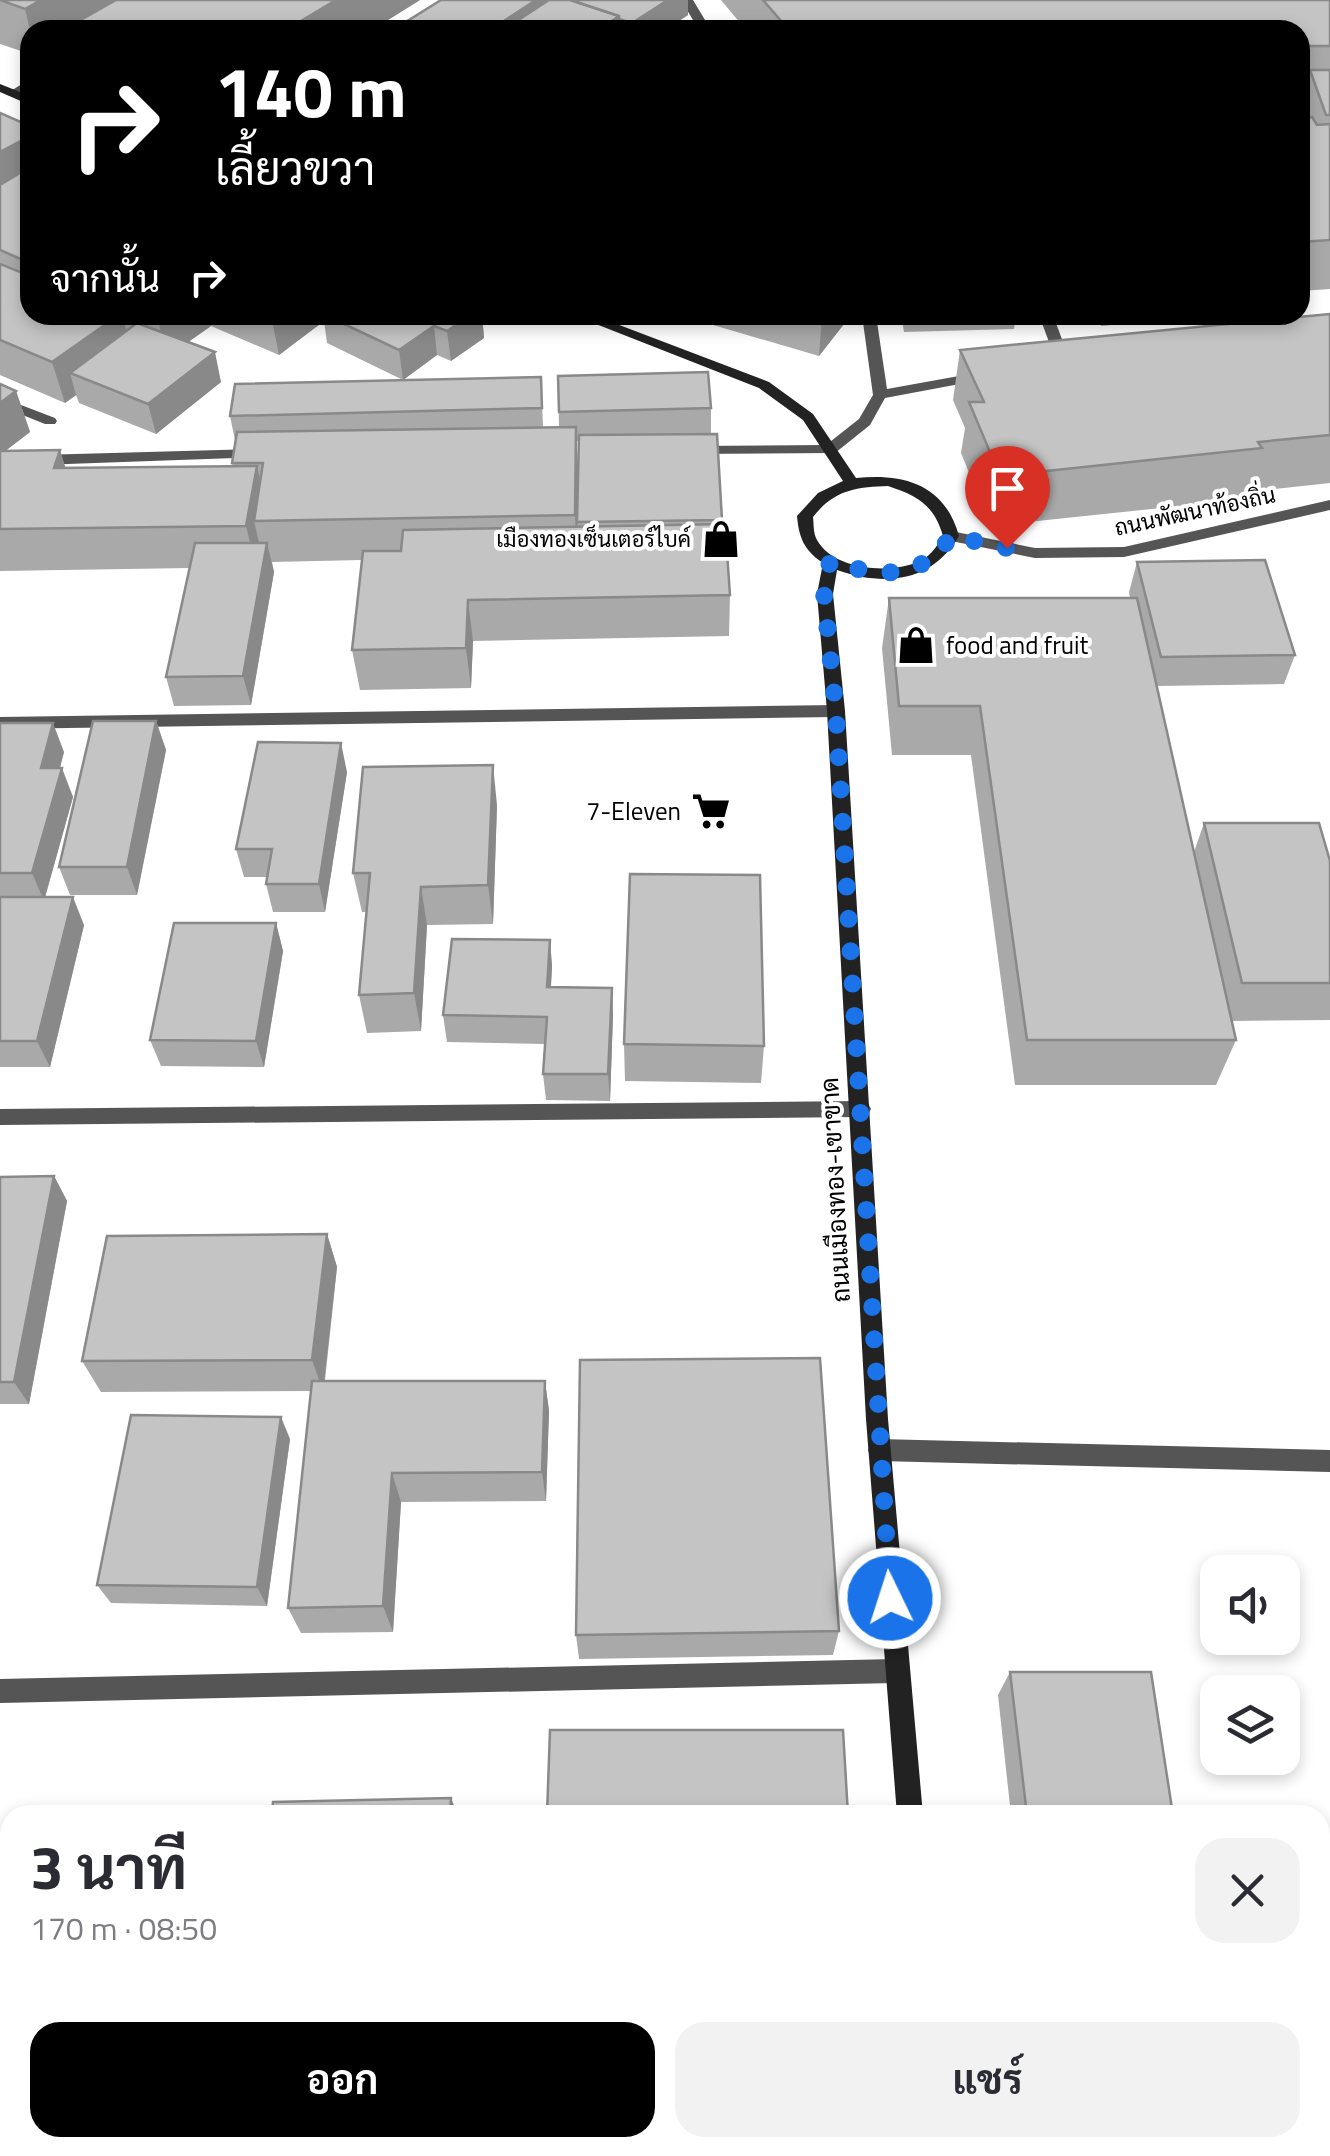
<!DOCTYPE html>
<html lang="th">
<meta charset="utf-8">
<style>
:root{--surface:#fff;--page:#f2f2f3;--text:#2b2b33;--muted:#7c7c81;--accent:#000}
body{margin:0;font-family:"Titillium Web",Sarabun,sans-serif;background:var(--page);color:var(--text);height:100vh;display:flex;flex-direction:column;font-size:38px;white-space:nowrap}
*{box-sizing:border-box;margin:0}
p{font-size:32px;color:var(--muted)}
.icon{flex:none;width:55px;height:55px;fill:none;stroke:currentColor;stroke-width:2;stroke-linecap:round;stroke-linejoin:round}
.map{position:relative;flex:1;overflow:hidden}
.side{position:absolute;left:0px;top:1805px;width:1330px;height:352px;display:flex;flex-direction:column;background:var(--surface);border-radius:30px 30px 0 0;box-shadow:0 5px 15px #0003}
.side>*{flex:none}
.guide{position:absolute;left:20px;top:20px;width:1290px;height:305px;border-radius:30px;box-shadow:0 5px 15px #0003;background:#000;color:#fff;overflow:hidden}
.buttons{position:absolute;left:1200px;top:1555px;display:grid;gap:20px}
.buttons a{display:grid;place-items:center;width:100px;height:100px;border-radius:20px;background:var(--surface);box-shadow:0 5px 15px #0003;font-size:50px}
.pin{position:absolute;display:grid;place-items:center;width:85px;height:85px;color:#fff;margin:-102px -42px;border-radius:50% 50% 50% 0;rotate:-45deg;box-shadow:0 0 10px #0007}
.pin .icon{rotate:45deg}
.me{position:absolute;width:110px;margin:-55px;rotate:356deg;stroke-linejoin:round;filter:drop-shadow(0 0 8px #0008)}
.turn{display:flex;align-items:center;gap:35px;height:210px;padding:0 30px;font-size:45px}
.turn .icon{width:130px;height:130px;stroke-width:2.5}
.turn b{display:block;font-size:70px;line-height:85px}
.then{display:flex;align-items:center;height:95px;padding:0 30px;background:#0003;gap:20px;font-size:38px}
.round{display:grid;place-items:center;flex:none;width:105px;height:105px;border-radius:30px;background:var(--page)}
.summary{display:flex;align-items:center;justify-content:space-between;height:170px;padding:0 30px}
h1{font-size:60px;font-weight:700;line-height:75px}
.button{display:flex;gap:20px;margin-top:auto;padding:20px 30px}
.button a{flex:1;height:115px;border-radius:30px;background:var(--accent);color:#fff;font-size:40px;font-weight:700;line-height:115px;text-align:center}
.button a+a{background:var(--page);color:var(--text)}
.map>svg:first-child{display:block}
</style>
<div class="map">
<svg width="1330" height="2156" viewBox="0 0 1330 2156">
<rect width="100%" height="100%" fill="#fff"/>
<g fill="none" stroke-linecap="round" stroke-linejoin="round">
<g fill="#555" fill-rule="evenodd">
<path d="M681,0h12l18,30h-12z"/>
<path d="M30,79v9l-14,9 -10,-3z"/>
<path d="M862,315h14l11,74 94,-17 7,4 -7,4 -96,18 -15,27 -35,28 -146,1 -3,-3 8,-5 132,-1 33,-26 14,-24z"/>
<path d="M1039,315h14l17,46 -2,3 -12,-3z"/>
<path d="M0,397l55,21 2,3 -2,3h-10l-45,-18z"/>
<path d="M260,449l5,2v6l-226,8 -8,-5 8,-5z"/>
<path d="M1330,500v10l-206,47 -89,1 -84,-17 -8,-5 8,-5 84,17 89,-1z"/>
<path d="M836,705l9,6 -9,6 -836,12v-12z"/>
<path d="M861,1101l7,2 3,6 -3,6 -7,2 -861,8v-16z"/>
<path d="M879,1439l451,11v22l-451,-11 -8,-3 -3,-8 3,-8z"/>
<path d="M895,1659l9,3 3,9 -3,9 -9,3 -895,20v-24z"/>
</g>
<g fill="#222" fill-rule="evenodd">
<path d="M0,84l30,12v9l-30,-13z"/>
<path d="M573,315h20l176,67 44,32 43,64c49,-5 89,7 103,58 -27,46 -74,51 -122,34l-4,24 12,117 43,708 35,396h-26l-31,-396 -39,-708 -10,-117 6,-31c-19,-13 -24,-25 -26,-47l21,-23 25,-12 -40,-61 -44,-32zM888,486c30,10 46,19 55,50 -6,10 -11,18 -21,24 -28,15 -88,11 -105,-20 -4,-7 -3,-15 -4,-23 21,-27 43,-30 75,-31z"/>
<path d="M929,2148h28l1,8h-28z"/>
</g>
</g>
<g fill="#a9a9a9" fill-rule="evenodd">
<path d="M0,0h420l-42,26 10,4h-358v24l-30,-10z"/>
<path d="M441,0h247v15l-23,15h-272z"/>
<path d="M721,0h609v289l-30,2v-173l8,-1 -6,-18 1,-4h-3v-65h-554z"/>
<path d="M0,113l30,13v189h452l2,23 -33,23 -14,-6 -34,25 -76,-37 -3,-22 -45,34 -68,-29 -23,16 33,40 -65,52 -77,-31 -3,-8 -11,8 -65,-28z"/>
<path d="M1330,314v169l-82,9 -2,7 -255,27 -30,-73 4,-25 -12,-28 7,-50z"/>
<path d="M679,315h172l-32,41z"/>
<path d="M901,315h115l-2,14 -110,3z"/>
<path d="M1096,315h102l-1,3 -96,8z"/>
<path d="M558,376l153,32v26h6l4,90 9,71 -1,41 -256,5 -2,47 -111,2 -8,-40 10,-90 -90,2 2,10 -23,133 -77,1 -8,-29 23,-109 -189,3v-187l16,7 14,41 -25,19 55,-1 5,18 167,-2 3,-26 -5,-24 311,-39 2,50h16zM576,441h2v86v-59z"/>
<path d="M1137,562l158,93 -11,29 -127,2 37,166 10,-29 126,38v159l-98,1 4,19 -20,45h-201l-44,-330h-79l-10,-107 7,-50h241l-1,-6z"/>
<path d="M156,721l10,29 -29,145h-67l-11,-28z"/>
<path d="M0,723l64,29 -4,16 13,29 -28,100 39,28 -34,142h-50z"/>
<path d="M347,772l-22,140h-52l-7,-28 1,-7h-23l-8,-28z"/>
<path d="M497,805l-4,119 -66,1 -6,106 -54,2 -8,-38 7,-83h-4l-9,-39z"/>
<path d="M276,923l7,28 -19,116 -103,-1 -11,-26z"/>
<path d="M550,940l2,27 -1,20 61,1 1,27 -3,86 -64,-1 -3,-26 2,-30 -98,-2 -4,-27z"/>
<path d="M624,1044l140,2 -3,37 -136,-2z"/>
<path d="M54,1176l13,25 -38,203h-29v-227z"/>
<path d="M327,1234l10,33 -12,114h220l4,30 -3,90 -145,1 -8,130 -92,1 -13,-25 23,-217 -210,1 -19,-31z"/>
<path d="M290,1439l-23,167 -156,-3 -14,-18z"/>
<path d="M839,1631l-6,24 -254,4 -3,-24z"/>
<path d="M1010,1672l163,143h-162l-13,-120z"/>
<path d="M1047,2148h179l1,8h-179z"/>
</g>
<g fill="#898989">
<path d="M41,0h96l-52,30h-55l-5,-21z"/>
<path d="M336,0h84l-48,30h-86z"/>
<path d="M536,0h14l2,30h-62z"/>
<path d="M668,0h20v15l-23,15h-33v-7z"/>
<path d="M619,16l1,14h-21z"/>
<path d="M30,136v47l-30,17v-48z"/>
<path d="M119,315h3l11,39 -63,19 6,22 -11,8 -13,-41z"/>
<path d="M209,315l2,11 -44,31 -10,-41z"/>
<path d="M271,315h52l1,6 -45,34z"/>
<path d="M471,315h11l2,23 -33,23 -4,-30z"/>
<path d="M822,315h29l-32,41z"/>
<path d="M434,326l3,29 -34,25 -4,-30z"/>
<path d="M215,352l6,30 -65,52 -8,-30z"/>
<path d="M16,391l14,41 -30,23v-52z"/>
<path d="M576,427l2,41 -1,89 -2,-42z"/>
<path d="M60,450l13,42 -19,-24z"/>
<path d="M257,466l9,41 -12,14 6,26 -4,20 -10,-41z"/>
<path d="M267,543l7,29 -23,133 -8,-29z"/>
<path d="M468,600l5,41 -2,47 -5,-40z"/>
<path d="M156,721l10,29 -29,145 -10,-28z"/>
<path d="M53,723l11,29 -12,45 -11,-29z"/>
<path d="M341,743l6,29 -22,140 -6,-28z"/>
<path d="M493,765l4,40 -4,119 -5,-39z"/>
<path d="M62,768l11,29 -29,104 -12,-28z"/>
<path d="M421,887l6,38 -6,106 -7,-38z"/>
<path d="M73,897l11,28 -34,142 -13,-26z"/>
<path d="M276,923l7,28 -19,116 -8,-26z"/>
<path d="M550,940l2,27 -3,47 -2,-27z"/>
<path d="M612,988l1,27 -3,86 -2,-27z"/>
<path d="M54,1176l13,25 -38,203 -15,-22z"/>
<path d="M327,1234l10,33 -14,124 -11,-31z"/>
<path d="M545,1381l4,30 -3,90 -4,-29z"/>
<path d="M281,1417l9,22 -23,167 -10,-19z"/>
<path d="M392,1473l9,29 -8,130 -10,-26z"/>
<path d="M451,1798l7,17h-8z"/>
<path d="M199,2148h20l-1,8h-20z"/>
</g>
<g fill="#c4c4c4" stroke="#898989" stroke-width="2.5">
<path d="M0,0h41l-16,9z"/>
<path d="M116,0h220l-50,30h-223z"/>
<path d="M441,0h95l-46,30h-97z"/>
<path d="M549,0h21l49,16 -20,14h-96z"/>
<path d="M571,0h97l-36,23 -13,-4v-3z"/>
<path d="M763,0h567v46h-30v-16h-511z"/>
<path d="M375,26l13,4h-20z"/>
<path d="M1310,70h20v45h-4z"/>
<path d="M0,113l30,13v10l-30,16z"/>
<path d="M1312,117l5,8 13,-1v116l-30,2v-124z"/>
<path d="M30,167v96l-30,-13v-65z"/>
<path d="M0,264l30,12v39h89l-67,47 -52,-22z"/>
<path d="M1330,314v121l-72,7 4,6 -262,28 -31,-74h15l-24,-52z"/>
<path d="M325,315h146l-24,16 -13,-5 -35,24z"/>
<path d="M137,323l78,29 -67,52 -78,-31z"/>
<path d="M708,372l3,36 -152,4 -1,-36z"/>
<path d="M541,377l1,31 -312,8 5,-32z"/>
<path d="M0,384l16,7 -16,12z"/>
<path d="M576,427l-1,88 -321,6 9,-58h-31l5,-31z"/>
<path d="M717,434l5,86 -145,2 2,-87z"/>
<path d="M60,450l-6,18 203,-2 -11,60 -246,3v-78z"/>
<path d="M725,524l5,71 -262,5 -2,48 -114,2 11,-99h38l2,-21z"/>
<path d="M195,543h72l-24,133 -77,1z"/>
<path d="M1265,560l30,95 -134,2 -24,-95z"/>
<path d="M889,598h248l99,442h-209l-47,-334h-81z"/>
<path d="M93,721h63l-29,146h-68z"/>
<path d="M0,723h53l-12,45h21l-30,105h-32z"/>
<path d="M258,742l83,1 -22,141h-53l6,-35h-36z"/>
<path d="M493,765l-5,120 -67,2 -7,106 -55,2 11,-122h-17l10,-106z"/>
<path d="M1204,823h115l11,38v122h-88z"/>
<path d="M630,874l130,1 4,171 -140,-2z"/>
<path d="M0,897h73l-36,144h-37z"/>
<path d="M174,923h102l-20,118 -106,-1z"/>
<path d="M452,939l98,1 -3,47 65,1 -4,86h-65l4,-57 -104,-2z"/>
<path d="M54,1176l-40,206h-14v-205z"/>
<path d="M327,1234l-15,126 -230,1 25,-125z"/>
<path d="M820,1358l19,273 -263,4 4,-275z"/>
<path d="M312,1381h233l-3,91 -150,1 -9,133 -95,2z"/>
<path d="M131,1415l150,2 -24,170 -160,-2z"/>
<path d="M1010,1672h141l22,143h-146z"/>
<path d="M550,1730h293l5,85h-301z"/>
<path d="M451,1798l-1,17h-178l1,-13z"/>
<path d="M71,2148h128l-1,8h-129z"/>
<path d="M561,2148h234l1,8h-235z"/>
<path d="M1064,2148h162l1,8h-162z"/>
<path d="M547,2154v2h-123z"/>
</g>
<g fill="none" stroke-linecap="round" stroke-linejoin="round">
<path stroke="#1a73e8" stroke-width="18" stroke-dasharray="0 32.4" d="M890,1598l-54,-886 -12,-118 6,-33c48,16 90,21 121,-25l56,12"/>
</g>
<defs>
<g id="shop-bare" transform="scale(3)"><path d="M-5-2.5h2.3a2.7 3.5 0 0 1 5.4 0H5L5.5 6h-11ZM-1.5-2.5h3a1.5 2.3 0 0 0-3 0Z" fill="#000" stroke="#fff" stroke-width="2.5" paint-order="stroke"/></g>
<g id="supermarket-bare" transform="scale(3)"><path d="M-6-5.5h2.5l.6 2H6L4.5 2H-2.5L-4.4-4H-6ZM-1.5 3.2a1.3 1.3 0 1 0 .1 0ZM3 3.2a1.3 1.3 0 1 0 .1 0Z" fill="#000" stroke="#fff" stroke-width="2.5" paint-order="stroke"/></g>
</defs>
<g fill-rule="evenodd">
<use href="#shop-bare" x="721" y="539"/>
<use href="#shop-bare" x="916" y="645"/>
<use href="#supermarket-bare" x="711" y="811"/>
</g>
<g text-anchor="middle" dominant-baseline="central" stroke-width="8" stroke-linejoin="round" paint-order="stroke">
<g font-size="22" fill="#000" stroke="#fff">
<text transform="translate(1195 511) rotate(-12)">ถนนพัฒนาท้องถิ่น</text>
</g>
<g font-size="22" fill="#000" stroke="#fff" text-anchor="end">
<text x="691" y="539">เมืองทองเซ็นเตอร์ไบค์</text>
</g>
<g font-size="25" fill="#000" stroke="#fff" text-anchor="start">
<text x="946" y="645">food and fruit</text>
<text x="681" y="811" text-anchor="end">7-Eleven</text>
</g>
<g font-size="25" fill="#000" stroke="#fff">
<text transform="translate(835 1190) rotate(-93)">ถนนเมืองทอง-เขาขาด</text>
</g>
</g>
</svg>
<div class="buttons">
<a><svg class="icon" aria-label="sound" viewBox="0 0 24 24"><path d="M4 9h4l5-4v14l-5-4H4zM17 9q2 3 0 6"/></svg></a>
<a><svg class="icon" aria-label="layers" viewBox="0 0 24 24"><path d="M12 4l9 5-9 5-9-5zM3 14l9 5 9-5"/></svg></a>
</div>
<div class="pin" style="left:1007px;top:548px;background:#d93025"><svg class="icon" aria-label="arrive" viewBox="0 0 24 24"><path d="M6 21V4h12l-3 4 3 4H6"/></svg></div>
<svg class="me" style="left:890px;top:1598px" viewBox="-20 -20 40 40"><circle r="17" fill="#1a73e8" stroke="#fff" stroke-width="3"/><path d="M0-11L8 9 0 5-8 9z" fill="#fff"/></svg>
<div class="guide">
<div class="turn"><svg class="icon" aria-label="right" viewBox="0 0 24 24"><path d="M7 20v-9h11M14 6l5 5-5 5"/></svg><div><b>140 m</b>เลี้ยวขวา</div></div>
<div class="then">จากนั้น<svg class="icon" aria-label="right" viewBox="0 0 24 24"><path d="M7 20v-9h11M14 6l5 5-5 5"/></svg></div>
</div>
<section class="side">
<div class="summary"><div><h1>3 นาที</h1><p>170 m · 08:50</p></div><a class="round"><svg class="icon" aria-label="close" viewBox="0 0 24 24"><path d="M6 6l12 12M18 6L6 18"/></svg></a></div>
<div class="button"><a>ออก</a><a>แชร์</a></div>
</section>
</div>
